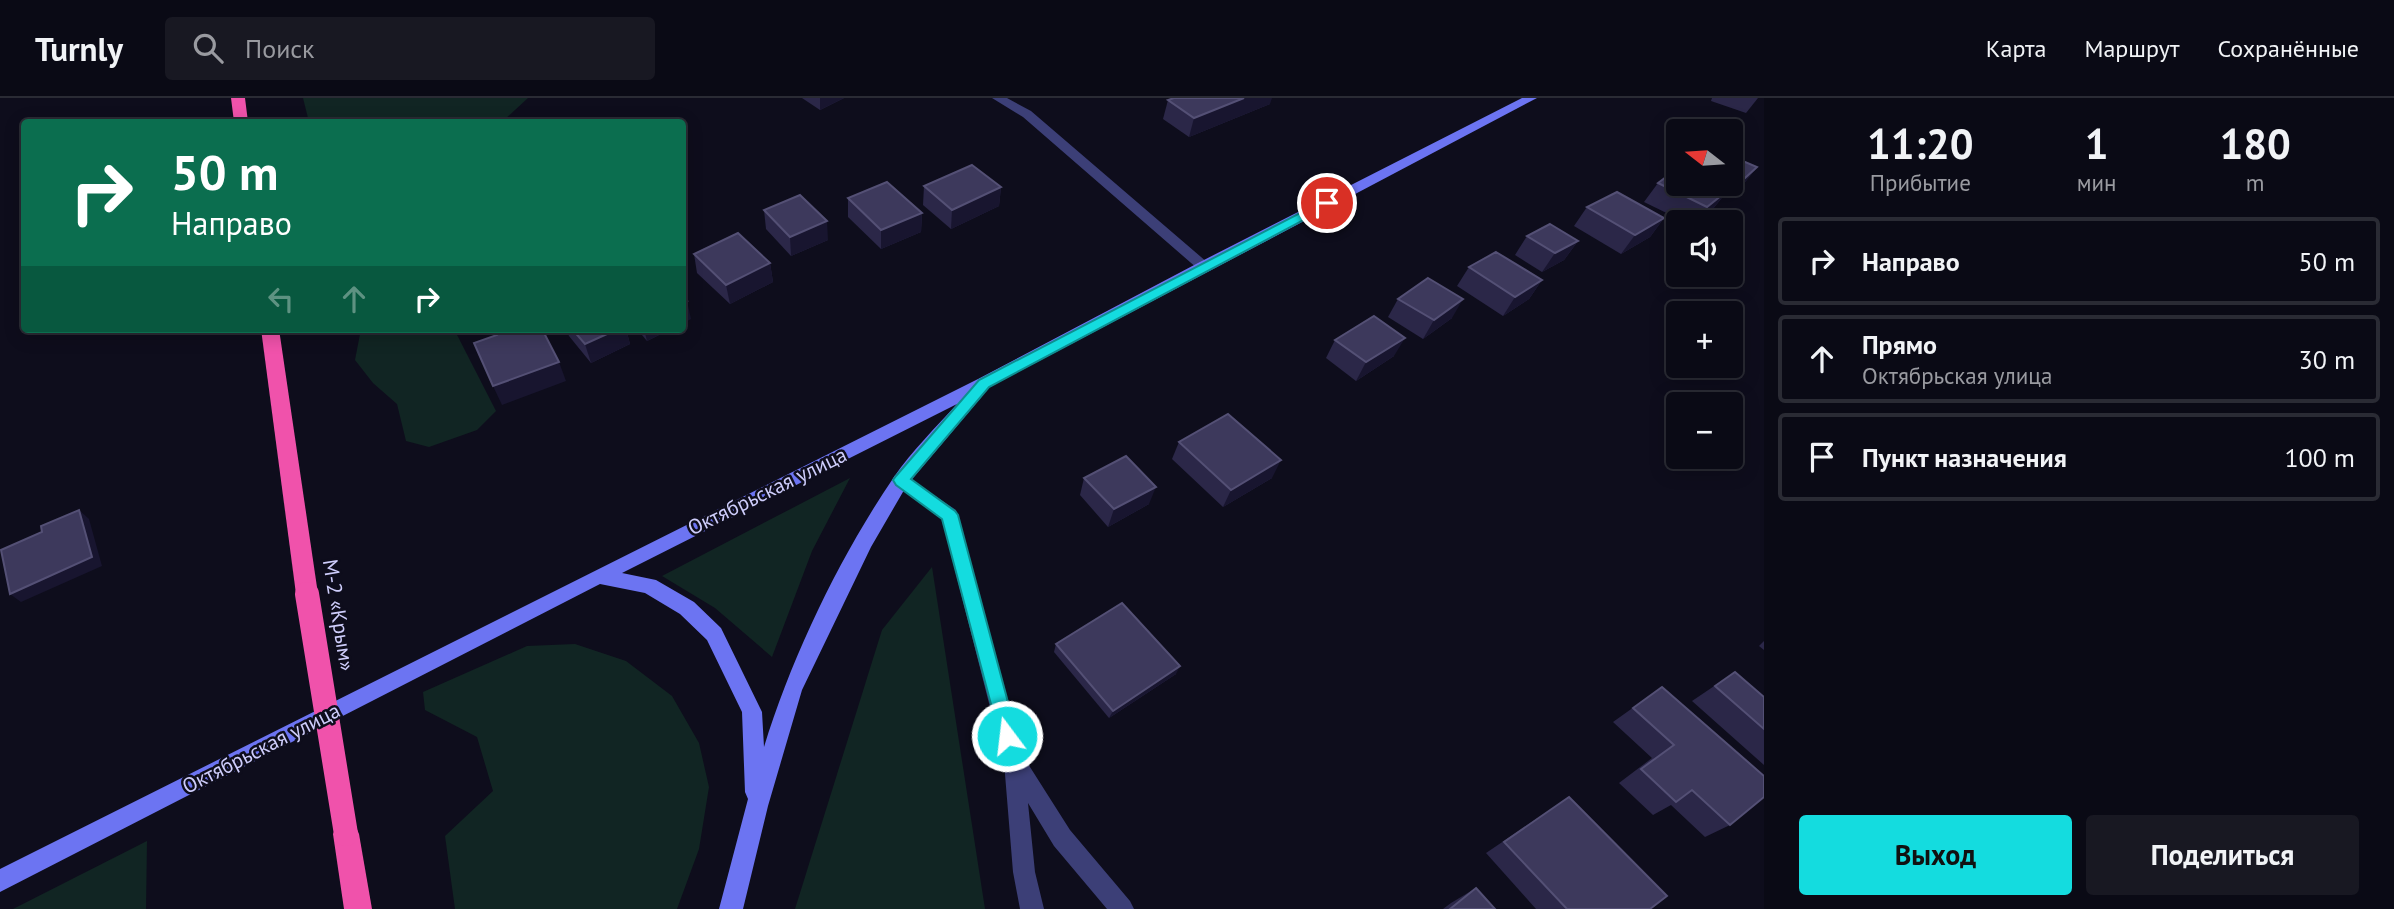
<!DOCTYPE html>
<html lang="ru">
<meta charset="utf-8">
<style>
:root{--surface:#0a0a15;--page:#181822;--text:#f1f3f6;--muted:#999aa0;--line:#2a2b34;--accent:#14dcdf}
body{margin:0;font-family:"PT Sans",sans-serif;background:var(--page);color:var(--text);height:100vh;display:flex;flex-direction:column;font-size:26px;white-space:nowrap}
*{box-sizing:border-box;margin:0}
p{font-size:23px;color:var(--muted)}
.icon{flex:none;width:38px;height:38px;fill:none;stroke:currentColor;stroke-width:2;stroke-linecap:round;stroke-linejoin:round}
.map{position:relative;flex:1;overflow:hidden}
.drawer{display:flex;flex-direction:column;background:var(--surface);width:630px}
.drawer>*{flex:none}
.top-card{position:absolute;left:21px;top:21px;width:665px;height:214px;border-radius:7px;box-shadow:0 4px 18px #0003,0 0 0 2px var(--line);background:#0b6e4f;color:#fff;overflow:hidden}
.needle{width:46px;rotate:287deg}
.buttons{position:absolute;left:1666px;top:21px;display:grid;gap:14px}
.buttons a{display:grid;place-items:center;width:77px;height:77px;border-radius:7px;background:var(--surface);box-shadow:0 4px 18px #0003,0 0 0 2px var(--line);font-size:35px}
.pin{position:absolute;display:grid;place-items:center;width:60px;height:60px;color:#fff;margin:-30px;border:4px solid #fff;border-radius:50%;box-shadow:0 2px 7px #0007}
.me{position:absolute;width:77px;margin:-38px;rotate:345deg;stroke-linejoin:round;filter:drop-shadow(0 0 5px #0008)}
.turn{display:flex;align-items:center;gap:24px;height:147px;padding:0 35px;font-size:32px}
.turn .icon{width:91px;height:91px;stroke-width:2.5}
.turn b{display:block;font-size:49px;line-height:60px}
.lanes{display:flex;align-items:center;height:66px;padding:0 35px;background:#0003;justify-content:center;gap:35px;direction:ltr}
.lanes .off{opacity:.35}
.eta{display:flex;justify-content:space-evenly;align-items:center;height:119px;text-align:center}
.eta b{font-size:42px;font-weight:700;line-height:49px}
.cta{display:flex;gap:14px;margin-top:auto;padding:14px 35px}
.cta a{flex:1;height:80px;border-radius:7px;background:var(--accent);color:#111;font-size:28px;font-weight:700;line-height:80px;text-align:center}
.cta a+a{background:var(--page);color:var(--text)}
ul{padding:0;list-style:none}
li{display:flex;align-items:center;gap:21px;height:88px;margin:0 14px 10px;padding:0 21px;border:4px solid var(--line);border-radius:7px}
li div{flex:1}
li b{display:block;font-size:26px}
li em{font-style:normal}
header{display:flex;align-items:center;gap:42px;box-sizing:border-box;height:98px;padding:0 35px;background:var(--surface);border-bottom:2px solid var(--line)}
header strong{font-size:33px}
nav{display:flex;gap:38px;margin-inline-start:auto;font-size:24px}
.search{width:490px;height:63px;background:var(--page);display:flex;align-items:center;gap:18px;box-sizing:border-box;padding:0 24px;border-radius:7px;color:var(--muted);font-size:26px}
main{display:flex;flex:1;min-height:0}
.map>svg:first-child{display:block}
</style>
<header>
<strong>Turnly</strong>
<div class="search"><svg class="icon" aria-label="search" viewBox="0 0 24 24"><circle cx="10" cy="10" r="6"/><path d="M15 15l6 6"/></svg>Поиск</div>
<nav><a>Карта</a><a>Маршрут</a><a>Сохранённые</a></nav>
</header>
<main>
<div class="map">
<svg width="1764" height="811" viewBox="0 0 1764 811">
<rect width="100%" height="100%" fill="#0e0d1c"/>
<g fill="#112523">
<path d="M303,0h225l-26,24h-193z"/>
<path d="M371,231h83l42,82 -19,19 -48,17 -23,-6 -9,-37 -24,-21 -18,-23 5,-26z"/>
<path d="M850,380l-38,73 -40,106 -57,-49 -53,-32z"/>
<path d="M932,469l53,342h-190l87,-279z"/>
<path d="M575,546l51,17 46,35 27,47 10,44 -10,62 -22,60h-222l-10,-73 48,-45 -16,-54 -52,-27 -2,-18 104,-46z"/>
<path d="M147,743l-1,68h-133z"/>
</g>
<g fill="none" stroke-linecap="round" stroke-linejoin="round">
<path fill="#3c3f77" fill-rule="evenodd" d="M992,0h15l24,13 177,152v6h-10l-175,-152z"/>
<path fill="#3c3f77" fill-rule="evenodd" d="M901,375l55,37 67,246 47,74 60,71 4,8h-27l-53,-63 -26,-43 7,69 9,37h-24l-7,-37 -9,-110 -62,-243 -47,-34 -3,-5 3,-5z"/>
<path fill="#6c74f2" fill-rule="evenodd" d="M1522,0h15l-553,292 -1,5 -76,90 -36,62 -69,143 -34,116 -25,103h-24l29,-110 -3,-7 -3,-80 -35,-72 -27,-26 -35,-21 -45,-9 -600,308v-23l978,-490 220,-116zM957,306c-21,23 -45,47 -63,73 -54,79 -102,179 -130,270l-2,-35 -41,-84 -27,-26 -38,-22 -34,-7z"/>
<g fill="#f052ab" fill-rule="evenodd">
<path d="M231,0h14l3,24h-14z"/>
<path d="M261,231h18l39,265 -3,7 -8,3 -8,-3 -3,-7z"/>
<path d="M346,723l9,4 4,9 13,75h-28l-11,-75 4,-9z"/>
</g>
<path stroke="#f052ab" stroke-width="24" d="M307,496l39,240"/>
</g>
<g fill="#2b2748">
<path d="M802,0h42l-24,12z"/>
<path d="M1712,0h46l-12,15 -35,-12z"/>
<path d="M1168,2l102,4 -81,33 -26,-18z"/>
<path d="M1731,58l26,11 -15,19 -12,11 -5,-3 -13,16 -16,12h-11l-41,-20 14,-19 73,1z"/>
<path d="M924,88l77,1 -2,19 -48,23 -28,-24z"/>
<path d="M848,100l74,15 -1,19 -40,17 -33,-32z"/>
<path d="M1587,109l77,11 -14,19 -29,17 -47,-28z"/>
<path d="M764,112l64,30 -37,16 -25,-27z"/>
<path d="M1527,138l51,5 -14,19 -22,12 -27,-17z"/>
<path d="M694,156l76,9 3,19 -43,22 -33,-31z"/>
<path d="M1469,169l73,13 -13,19 -26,17 -46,-30z"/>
<path d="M1398,201l54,19 -29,21 -35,-22z"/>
<path d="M566,231h60l4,15 -39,19 -22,-27z"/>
<path d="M637,231h34l-24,12z"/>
<path d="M1335,242l59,16 -38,25 -30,-23z"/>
<path d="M1179,344l93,36 -49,29 -51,-48z"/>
<path d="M1084,380l65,26 -41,23 -28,-32z"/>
<path d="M1764,543v9l-5,-4z"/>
<path d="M1056,546l120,30 -67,44 -55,-66z"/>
<path d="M1735,574l29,25v68l-72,-64z"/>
<path d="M1662,589l68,138 -25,12 -34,-32 -18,10 -34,-32 33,-25 -39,-36z"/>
<path d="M1569,699l81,112h-114l-50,-56z"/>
<path d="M1476,790l19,21h-52l8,-6z"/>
</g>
<g fill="#18152f">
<path d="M820,0h24l-24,12z"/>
<path d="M1244,0h28l-2,6 -81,33 5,-19z"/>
<path d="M1757,69l-15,19 -12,11 15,-19z"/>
<path d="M1001,89l-2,19 -48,23 1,-19z"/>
<path d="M1727,93l-15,19 -16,12h-2l13,-15z"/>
<path d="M922,115l-1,19 -40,17v-19z"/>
<path d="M1664,120l-14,19 -29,17 14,-19z"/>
<path d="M827,123l1,19 -37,16 -1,-19z"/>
<path d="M1578,143l-14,19 -22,12 13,-19z"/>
<path d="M770,165l3,19 -43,22 -4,-19z"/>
<path d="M1542,182l-13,19 -26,17 12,-19z"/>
<path d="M1463,201l-11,19 -29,21 11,-19z"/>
<path d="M687,203l4,18 -9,5v-21z"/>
<path d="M618,231h8l4,15 -39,19 -6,-19z"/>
<path d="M644,231h27l-24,12z"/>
<path d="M1405,240l-11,18 -38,25 10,-19z"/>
<path d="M559,264l7,19 -64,24 -9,-19z"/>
<path d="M1281,362l-9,18 -49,29 8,-17z"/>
<path d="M1156,389l-7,17 -41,23 6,-18z"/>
<path d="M79,412l10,9 13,47 -81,36 -11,-8z"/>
<path d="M1180,568l-4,8 -67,44 4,-7z"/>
</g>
<g fill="#3d395c" stroke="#545075" stroke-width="2">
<path d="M1174,0h70l-50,20 -26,-18z"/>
<path d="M1731,58l26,11 -12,11 -14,-6z"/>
<path d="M972,67l29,22 -49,23 -28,-24z"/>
<path d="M1678,70v16h33l16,7 -20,16 -49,-24z"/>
<path d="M887,84l35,31 -41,17 -33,-32z"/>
<path d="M1617,94l47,26 -29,17 -48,-28z"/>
<path d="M800,97l27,26 -37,16 -26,-27z"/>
<path d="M1550,126l28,17 -23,12 -28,-17z"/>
<path d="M738,135l32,30 -44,22 -32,-31z"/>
<path d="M1496,154l46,28 -27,17 -46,-30z"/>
<path d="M1428,180l35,21 -29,21 -36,-21z"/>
<path d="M682,198l5,5 -5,2z"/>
<path d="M1374,218l31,22 -39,24 -31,-22z"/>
<path d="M495,231h47l17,33 -66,24 -19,-43 23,-8z"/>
<path d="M572,231h46l-33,15z"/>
<path d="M1228,316l53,46 -50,30 -52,-48z"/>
<path d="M1126,358l30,31 -42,22 -30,-31z"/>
<path d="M79,412l13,47 -82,37 -9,-44 41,-18 -1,-6z"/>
<path d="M1122,505l58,63 -67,45 -57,-67z"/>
<path d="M1735,574l29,25v32l-49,-43z"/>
<path d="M1662,589l102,89v21l-34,28 -38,-35 -16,12 -35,-33 33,-24 -41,-37z"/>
<path d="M1569,699l98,99 -17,13h-83l-63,-67z"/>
<path d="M1476,790l19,21h-45z"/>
</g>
<path fill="#14dcdf" stroke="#0d8f91" stroke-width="2" d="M1327,101l5,1v5l-343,182 -78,92 44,32 3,4 59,221 -3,6 -7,2 -6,-2 -59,-223 -46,-34 -3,-5 3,-4 83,-96z"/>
<g text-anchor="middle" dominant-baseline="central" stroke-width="5" stroke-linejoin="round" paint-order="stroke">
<g font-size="21" fill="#cecdfb" stroke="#0e0d1c">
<text transform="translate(767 393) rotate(-26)">Октябрьская улица</text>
<text transform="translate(339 517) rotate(81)">М-2 «Крым»</text>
<text transform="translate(261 650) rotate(-27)">Октябрьская улица</text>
</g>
</g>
</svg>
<div class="buttons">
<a><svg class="needle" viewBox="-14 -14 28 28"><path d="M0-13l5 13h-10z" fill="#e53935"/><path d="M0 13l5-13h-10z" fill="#999aa0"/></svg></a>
<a><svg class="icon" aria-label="sound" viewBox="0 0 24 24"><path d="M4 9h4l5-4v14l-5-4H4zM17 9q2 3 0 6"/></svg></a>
<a>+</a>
<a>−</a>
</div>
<div class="pin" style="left:1327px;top:105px;background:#d93025"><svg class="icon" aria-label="arrive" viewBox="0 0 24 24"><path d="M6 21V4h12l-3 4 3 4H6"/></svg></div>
<svg class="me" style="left:1007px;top:638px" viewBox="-20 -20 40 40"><circle r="17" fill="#14dcdf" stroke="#fff" stroke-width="3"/><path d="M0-11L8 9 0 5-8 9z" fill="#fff"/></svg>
<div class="top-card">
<div class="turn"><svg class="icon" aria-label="right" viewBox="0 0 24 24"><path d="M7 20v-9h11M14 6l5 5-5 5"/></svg><div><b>50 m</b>Направо</div></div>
<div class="lanes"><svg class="icon off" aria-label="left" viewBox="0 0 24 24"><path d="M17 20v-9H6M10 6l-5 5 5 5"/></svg><svg class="icon off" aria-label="ahead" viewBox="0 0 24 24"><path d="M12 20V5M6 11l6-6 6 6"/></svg><svg class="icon" aria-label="right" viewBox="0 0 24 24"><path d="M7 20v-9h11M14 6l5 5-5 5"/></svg></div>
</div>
</div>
<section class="drawer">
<div class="eta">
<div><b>11:20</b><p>Прибытие</p></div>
<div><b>1</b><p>мин</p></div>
<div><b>180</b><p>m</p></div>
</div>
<ul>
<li><svg class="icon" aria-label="right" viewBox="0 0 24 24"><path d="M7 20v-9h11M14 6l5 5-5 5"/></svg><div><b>Направо</b></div><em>50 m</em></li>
<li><svg class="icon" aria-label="ahead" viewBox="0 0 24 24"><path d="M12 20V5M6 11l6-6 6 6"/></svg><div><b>Прямо</b><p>Октябрьская улица</p></div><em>30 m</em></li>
<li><svg class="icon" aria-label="arrive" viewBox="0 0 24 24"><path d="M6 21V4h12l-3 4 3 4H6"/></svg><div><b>Пункт назначения</b></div><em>100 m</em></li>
</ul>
<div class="cta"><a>Выход</a><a>Поделиться</a></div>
</section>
</main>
